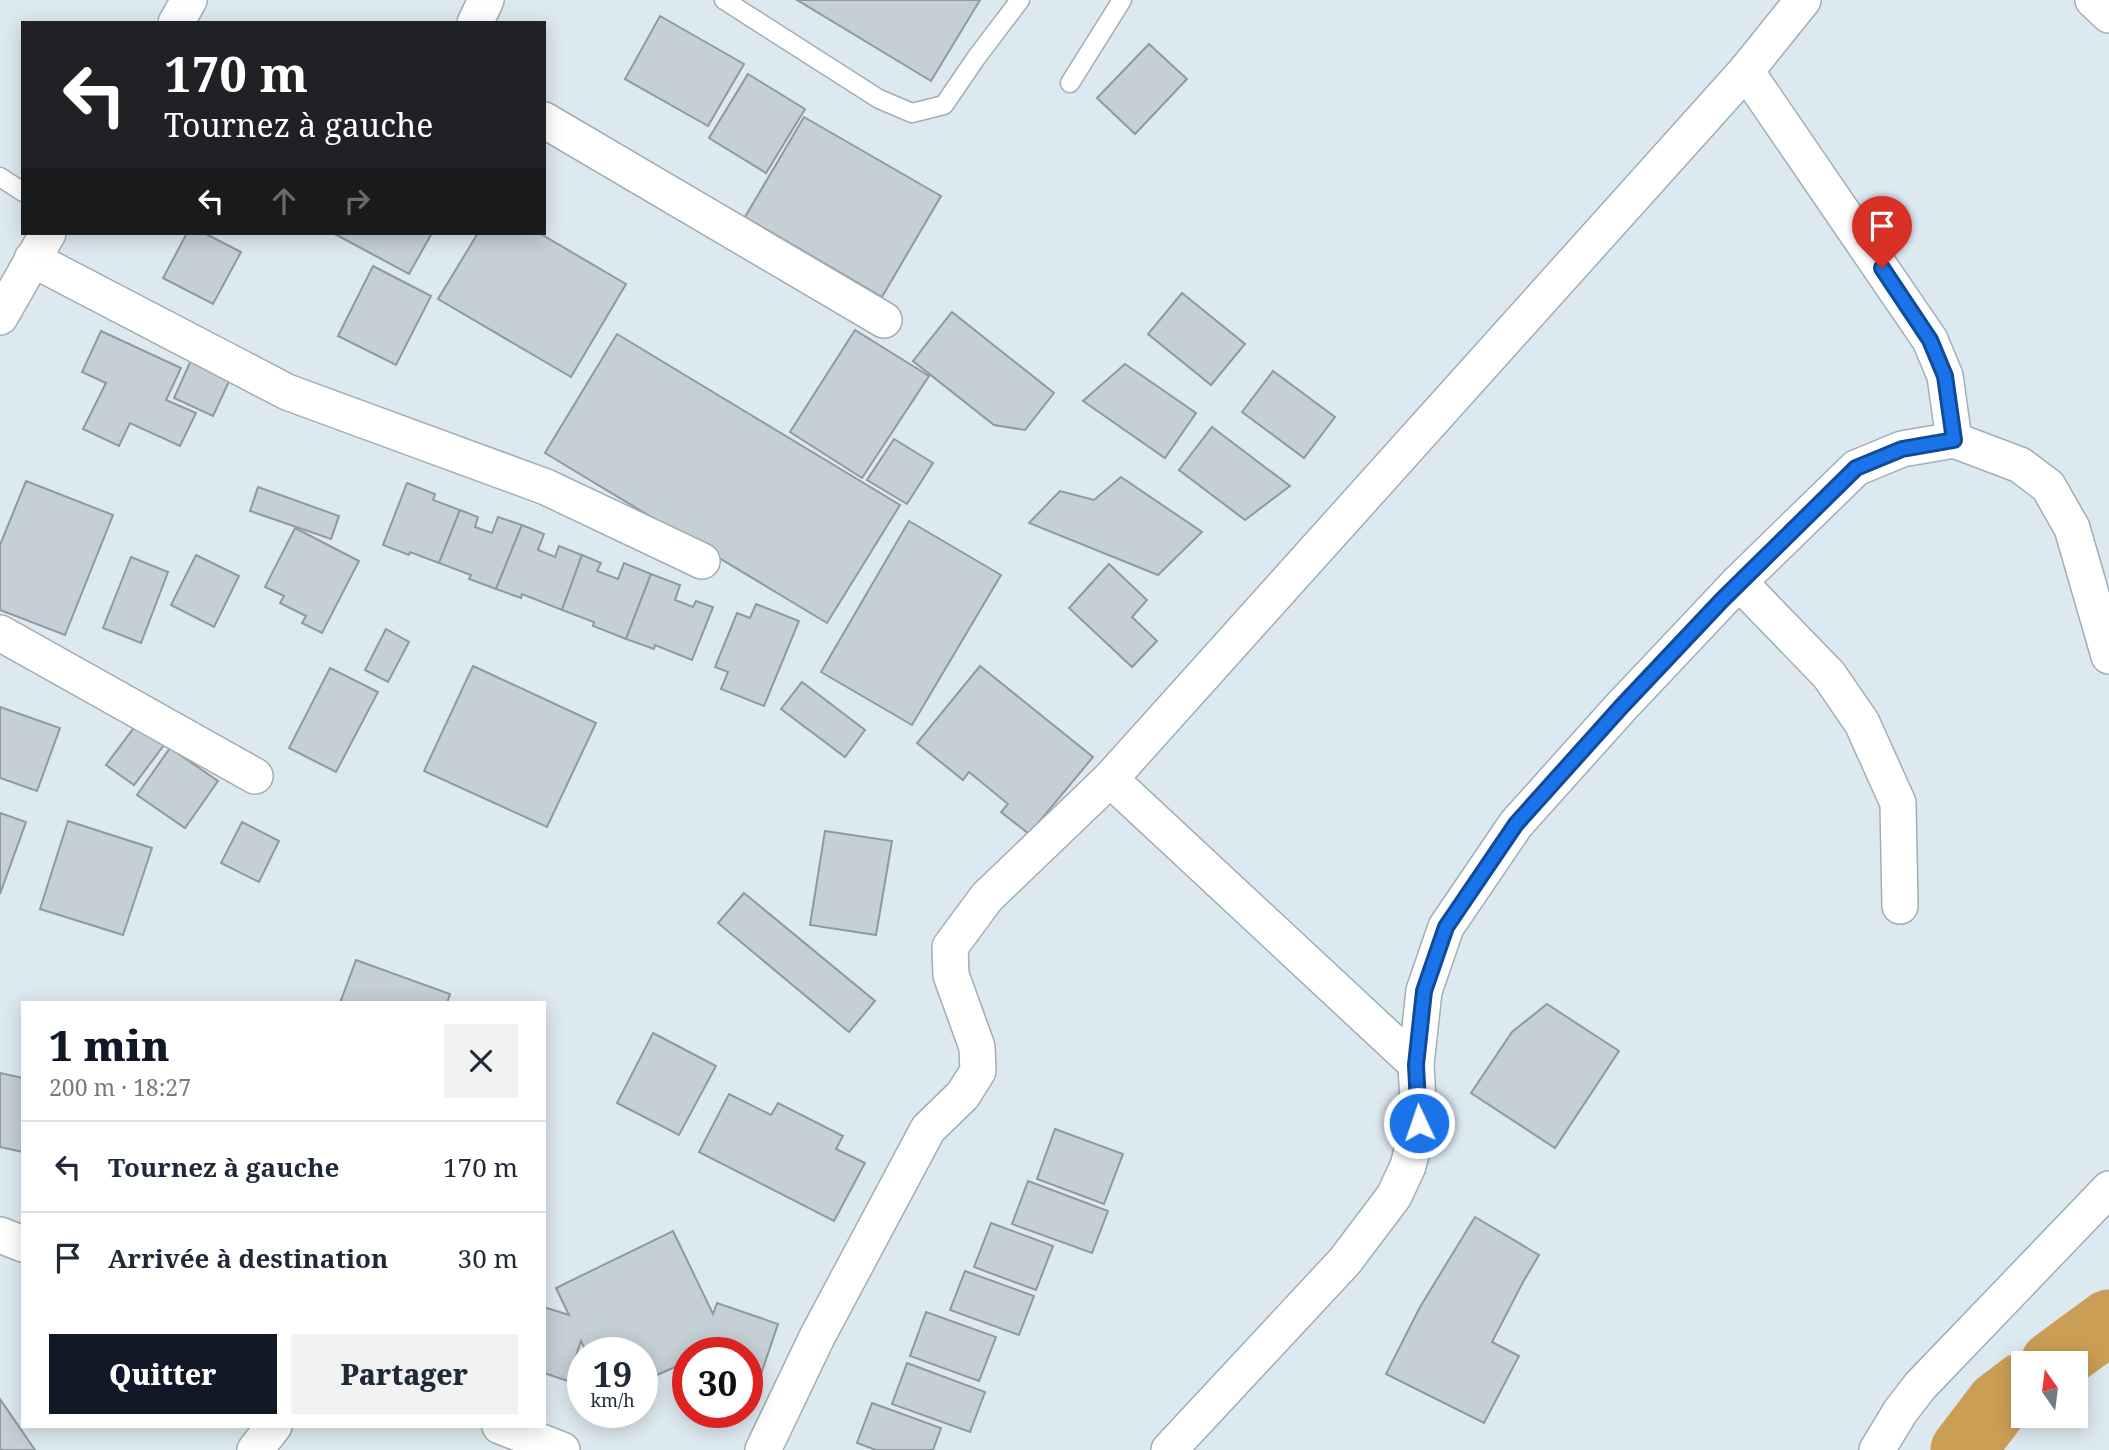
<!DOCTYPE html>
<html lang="fr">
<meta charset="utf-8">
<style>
:root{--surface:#fff;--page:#f2f2f3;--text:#1f2937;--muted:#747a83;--line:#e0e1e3;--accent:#111827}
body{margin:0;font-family:"Noto Serif",serif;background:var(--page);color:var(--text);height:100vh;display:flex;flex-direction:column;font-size:26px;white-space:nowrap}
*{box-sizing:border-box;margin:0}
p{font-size:23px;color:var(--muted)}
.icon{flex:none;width:38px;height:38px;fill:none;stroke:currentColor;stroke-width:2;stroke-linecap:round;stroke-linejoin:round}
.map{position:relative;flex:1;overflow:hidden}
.details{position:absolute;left:21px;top:1001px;width:525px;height:427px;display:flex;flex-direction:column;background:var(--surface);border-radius:0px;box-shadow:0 4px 18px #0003}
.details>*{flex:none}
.top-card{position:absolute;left:21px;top:21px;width:525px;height:214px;border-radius:0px;box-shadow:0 4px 18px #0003;background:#202124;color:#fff;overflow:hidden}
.needle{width:46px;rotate:346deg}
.controls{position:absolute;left:2011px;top:1351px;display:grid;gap:14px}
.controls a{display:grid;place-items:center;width:77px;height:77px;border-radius:0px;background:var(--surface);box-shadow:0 4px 18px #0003;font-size:35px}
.speed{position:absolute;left:567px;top:1337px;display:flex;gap:14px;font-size:35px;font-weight:700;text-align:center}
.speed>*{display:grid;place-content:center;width:91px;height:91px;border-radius:50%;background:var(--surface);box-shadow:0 4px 18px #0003;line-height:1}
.speed small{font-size:18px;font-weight:400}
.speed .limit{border:10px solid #d22;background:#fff;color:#111}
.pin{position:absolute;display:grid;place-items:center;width:60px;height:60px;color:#fff;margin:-72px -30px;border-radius:50% 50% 50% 0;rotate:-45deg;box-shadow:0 0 7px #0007}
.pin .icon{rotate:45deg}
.me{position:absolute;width:77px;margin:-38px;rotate:357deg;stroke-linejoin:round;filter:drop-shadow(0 0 5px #0008)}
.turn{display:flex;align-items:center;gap:24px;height:147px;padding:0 28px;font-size:32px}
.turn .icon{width:91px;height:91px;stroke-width:2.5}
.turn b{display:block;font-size:49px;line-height:60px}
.lanes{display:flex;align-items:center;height:66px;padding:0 28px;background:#0003;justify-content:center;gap:35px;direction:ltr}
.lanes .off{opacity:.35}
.round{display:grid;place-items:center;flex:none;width:74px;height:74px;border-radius:0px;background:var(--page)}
.overview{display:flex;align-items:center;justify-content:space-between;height:119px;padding:0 28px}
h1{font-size:42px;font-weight:800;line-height:52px;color:var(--accent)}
.action{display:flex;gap:14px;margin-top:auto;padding:14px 28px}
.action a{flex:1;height:80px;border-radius:0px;background:var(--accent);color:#fff;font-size:28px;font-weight:800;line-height:80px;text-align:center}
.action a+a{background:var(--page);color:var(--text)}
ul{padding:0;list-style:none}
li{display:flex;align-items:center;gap:21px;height:91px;padding:0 28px;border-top:2px solid var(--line)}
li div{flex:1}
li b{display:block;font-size:26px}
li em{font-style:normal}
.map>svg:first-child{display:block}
</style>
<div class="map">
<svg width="2109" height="1450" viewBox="0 0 2109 1450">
<rect width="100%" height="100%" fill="#dde9f0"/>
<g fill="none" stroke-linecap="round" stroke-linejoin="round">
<g stroke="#cb9e56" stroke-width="65">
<path d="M2053,1363l56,-41"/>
<path d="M1963,1450l35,-46 25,-19"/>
</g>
</g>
<g fill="#c4cfd6" stroke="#8e99a0" stroke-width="2">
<path d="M797,0h183l-49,81z"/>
<path d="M660,16l84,48 -36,62 -83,-47z"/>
<path d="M1149,44l38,35 -52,55 -38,-36z"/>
<path d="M748,74l57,35 -39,64 -57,-35z"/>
<path d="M804,117l137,79 -59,101 -137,-80z"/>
<path d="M187,233h17l37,19 -28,52 -50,-26z"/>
<path d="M333,233h99l-23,41z"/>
<path d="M478,233h61l87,51 -55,93 -133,-78z"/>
<path d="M373,266l58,30 -35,69 -58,-29z"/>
<path d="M1182,293l63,51 -34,41 -63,-51z"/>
<path d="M952,312l102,81 -29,37 -31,-5 -81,-64z"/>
<path d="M855,330l74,46 -67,102 -72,-46z"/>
<path d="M101,331l80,37 -15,32 30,13 -16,33 -50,-23 -11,23 -36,-17 23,-46 -24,-11z"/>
<path d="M617,334l283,171 -73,118 -282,-170z"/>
<path d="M192,358l40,17 -19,41 -39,-18z"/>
<path d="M1125,364l71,49 -31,45 -82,-57z"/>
<path d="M1273,371l62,46 -31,41 -62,-46z"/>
<path d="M1212,427l78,59 -45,34 -66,-50z"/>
<path d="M894,439l39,24 -26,41 -40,-24z"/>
<path d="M1121,477l81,55 -44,43 -129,-52 31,-32 34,9z"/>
<path d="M26,481l87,34 -48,120 -65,-25v-65z"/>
<path d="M407,483l28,11 -2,6 27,10 -21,53 -29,-11 -1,3 -26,-10z"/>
<path d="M258,487l81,29 -8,23 -81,-28z"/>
<path d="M460,510l18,7 -3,10 17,6 6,-16 24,8 -26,64 -27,-10 2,-4 -32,-12z"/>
<path d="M909,521l92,54 -89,150 -91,-53z"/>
<path d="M522,525l22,9 -6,16 17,7 4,-11 23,9 -20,55 -40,-16 -1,4 -25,-9z"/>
<path d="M295,528l64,33 -37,72 -20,-10 4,-7 -26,-13 4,-7 -19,-9z"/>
<path d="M196,555l43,21 -25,51 -43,-22z"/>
<path d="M582,555l19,8 -4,8 21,8 6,-16 27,11 -25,65 -33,-13 1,-4 -32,-12z"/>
<path d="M131,557l37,15 -27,71 -38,-15z"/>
<path d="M1109,564l38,36 -15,17 25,24 -25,26 -63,-59z"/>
<path d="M651,574l29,11 -5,15 18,7 3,-6 17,6 -21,53 -37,-15 -1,4 -28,-10z"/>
<path d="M756,604l43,17 -35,85 -43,-17 7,-17 -13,-5 22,-54 13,5z"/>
<path d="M386,629l23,13 -21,40 -23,-12z"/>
<path d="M473,666l123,57 -49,104 -123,-56z"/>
<path d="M980,666l113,91 -64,77 -28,-22 7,-8 -39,-32 -6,8 -46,-37z"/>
<path d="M330,668l48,24 -42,80 -47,-24z"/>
<path d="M802,682l63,48 -20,27 -64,-48z"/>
<path d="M0,707l60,21 -23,63 -37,-13z"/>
<path d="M136,725l28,20 -30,40 -28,-20z"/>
<path d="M170,748l48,33 -33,47 -48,-33z"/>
<path d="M0,813l26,9 -26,72z"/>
<path d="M68,821l84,27 -29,87 -83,-26z"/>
<path d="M242,822l37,19 -20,41 -38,-19z"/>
<path d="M825,831l67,10 -16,94 -66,-10z"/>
<path d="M744,893l131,108 -26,31 -131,-109z"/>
<path d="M356,960l94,34 -3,9h-107z"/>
<path d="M1547,1004l72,47 -64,97 -84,-55 41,-61z"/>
<path d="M653,1033l63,33 -37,69 -62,-32z"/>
<path d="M0,1073l23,5v74l-23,-5z"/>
<path d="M729,1094l42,21 7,-12 65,33 -7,13 29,14 -31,58 -135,-69z"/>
<path d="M1055,1129l68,25 -19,50 -67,-25z"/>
<path d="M1028,1181l80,30 -16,42 -80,-29z"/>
<path d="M1475,1217l64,38 -16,27 -31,60 27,14 -35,67 -98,-49 34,-67z"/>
<path d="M991,1223l62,23 -17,44 -62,-23z"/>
<path d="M673,1231l40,83 4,-11 61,21 -20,59 -11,-4v-26h-59v8l-46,21v-29h-55l-6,-12 -13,40 -24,-8v-66l25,8 -13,-27z"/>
<path d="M965,1271l69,25 -15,39 -69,-25z"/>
<path d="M926,1312l70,25 -17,44 -69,-25z"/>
<path d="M907,1363l78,29 -15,40 -78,-28z"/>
<path d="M0,1399l35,51h-35z"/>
<path d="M872,1403l69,25 -8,22h-57l-19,-7z"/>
</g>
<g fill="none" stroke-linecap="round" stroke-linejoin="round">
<g stroke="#a2adb4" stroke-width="21">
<g id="lane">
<path d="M724,0l155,99 33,14 32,-8 32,-47 44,-58"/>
<path d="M1070,83l52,-83"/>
<path d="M0,177l23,15"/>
</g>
</g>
<g stroke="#a2adb4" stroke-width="38">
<g id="street">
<path d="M2093,0l16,15"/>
<path d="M176,23l13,-23"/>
<path d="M475,23l11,-23"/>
<path d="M1746,71l184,269 15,36 9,64"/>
<path d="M544,120l340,200"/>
<path d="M32,259l255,133 259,95 156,74"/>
<path d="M0,317l48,-84"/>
<path d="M1739,582l90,93 33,48 36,80 2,103"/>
<path d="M0,633l255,143"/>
<path d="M1110,779l306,285"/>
<path d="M0,1235l23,9"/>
<path d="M500,1426l62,24"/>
<path d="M255,1450l19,-24"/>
<path d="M763,1450l54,-113 111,-208 35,-34 15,-24 -1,-24 -26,-72 -1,-28 37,-50 123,-118 636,-708 57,-71"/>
<path d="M1169,1450l176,-189 49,-65 14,-30 11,-43 -3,-59 8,-73 22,-64 70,-103 105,-117 118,-125 117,-114 46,-19 52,-9 66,25 28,21 24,42 37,128"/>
<path d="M1877,1450l23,-38 20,-26 189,-197"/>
</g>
</g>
<use href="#lane" stroke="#fff" stroke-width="18"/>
<use href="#street" stroke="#fff" stroke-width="35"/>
</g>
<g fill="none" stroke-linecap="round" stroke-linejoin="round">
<g stroke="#114b97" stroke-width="18">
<path id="route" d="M1419,1123l-3,-58 8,-74 22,-64 70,-103 105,-117 101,-107 134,-132 46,-19 52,-9 -9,-64 -15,-36 -48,-72"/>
</g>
<use href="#route" stroke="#1a73e8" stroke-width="12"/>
</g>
</svg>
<div class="controls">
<a><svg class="needle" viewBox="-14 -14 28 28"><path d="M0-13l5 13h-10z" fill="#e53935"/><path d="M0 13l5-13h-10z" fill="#747a83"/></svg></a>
</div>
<div class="speed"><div>19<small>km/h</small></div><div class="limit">30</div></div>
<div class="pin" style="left:1882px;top:268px;background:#d93025"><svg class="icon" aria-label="arrive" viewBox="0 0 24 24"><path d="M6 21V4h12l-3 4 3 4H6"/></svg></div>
<svg class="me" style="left:1419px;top:1123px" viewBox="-20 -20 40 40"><circle r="17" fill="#1a73e8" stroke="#fff" stroke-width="3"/><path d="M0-11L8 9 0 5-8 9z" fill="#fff"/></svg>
<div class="top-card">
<div class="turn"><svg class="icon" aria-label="left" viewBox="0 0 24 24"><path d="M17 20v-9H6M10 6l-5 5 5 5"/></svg><div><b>170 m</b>Tournez à gauche</div></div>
<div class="lanes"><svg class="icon" aria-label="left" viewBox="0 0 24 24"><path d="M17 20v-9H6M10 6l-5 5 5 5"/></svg><svg class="icon off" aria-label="ahead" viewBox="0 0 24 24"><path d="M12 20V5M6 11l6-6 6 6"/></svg><svg class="icon off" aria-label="right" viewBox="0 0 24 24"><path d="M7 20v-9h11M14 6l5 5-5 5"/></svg></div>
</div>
<section class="details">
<div class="overview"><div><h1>1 min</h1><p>200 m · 18:27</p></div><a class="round"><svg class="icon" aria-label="close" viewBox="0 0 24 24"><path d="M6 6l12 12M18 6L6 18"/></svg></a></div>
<ul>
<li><svg class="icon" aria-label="left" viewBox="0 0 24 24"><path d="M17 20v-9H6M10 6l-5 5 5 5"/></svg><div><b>Tournez à gauche</b></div><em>170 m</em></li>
<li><svg class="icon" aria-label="arrive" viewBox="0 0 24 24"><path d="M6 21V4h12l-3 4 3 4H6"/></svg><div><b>Arrivée à destination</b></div><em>30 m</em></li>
</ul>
<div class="action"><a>Quitter</a><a>Partager</a></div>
</section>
</div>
